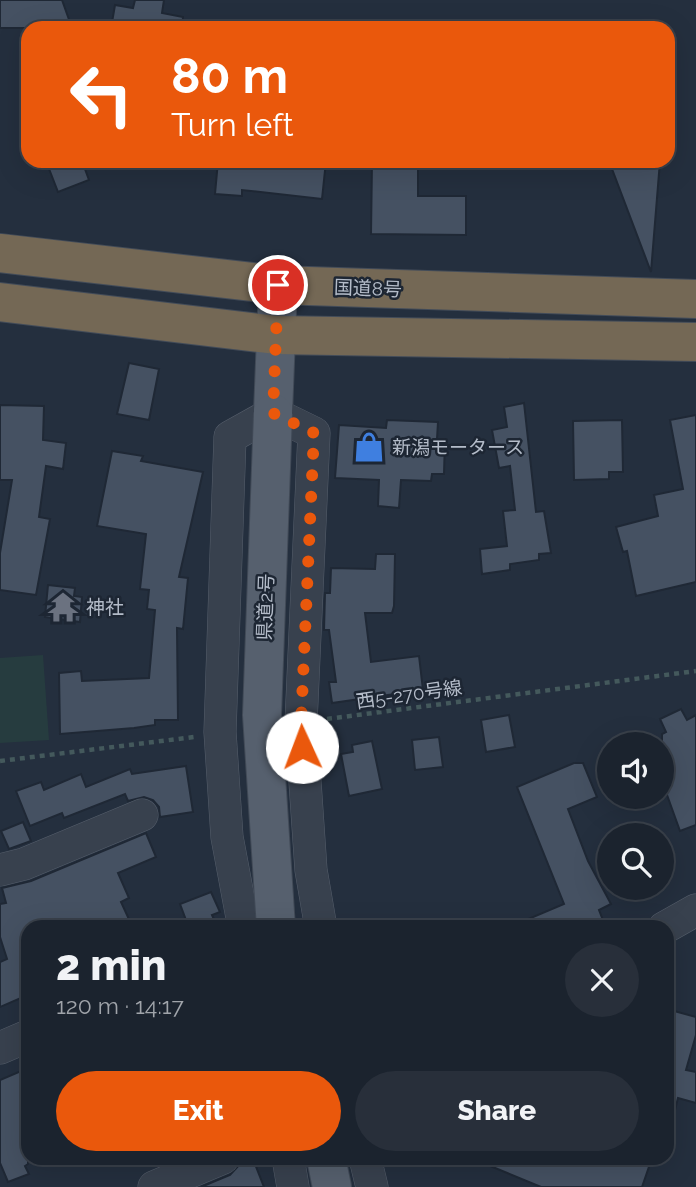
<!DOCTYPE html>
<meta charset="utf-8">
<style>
:root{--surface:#1b232e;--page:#282f3a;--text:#f1f3f6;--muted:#a0a4aa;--line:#39404a;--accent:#ea580c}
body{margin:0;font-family:Raleway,"Noto Sans JP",sans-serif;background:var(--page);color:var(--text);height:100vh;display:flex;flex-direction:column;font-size:26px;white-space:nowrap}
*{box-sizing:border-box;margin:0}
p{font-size:23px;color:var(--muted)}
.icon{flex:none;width:38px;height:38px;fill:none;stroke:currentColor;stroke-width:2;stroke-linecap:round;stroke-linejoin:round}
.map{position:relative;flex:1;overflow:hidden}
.drawer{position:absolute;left:21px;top:920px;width:653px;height:245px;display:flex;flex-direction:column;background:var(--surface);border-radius:21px;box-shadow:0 7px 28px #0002,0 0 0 2px var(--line)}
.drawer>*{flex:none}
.guide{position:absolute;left:21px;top:21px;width:654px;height:147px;border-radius:21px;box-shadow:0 7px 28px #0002,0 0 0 2px var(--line);background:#ea580c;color:#fff;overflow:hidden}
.fabs{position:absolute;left:597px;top:732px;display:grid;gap:14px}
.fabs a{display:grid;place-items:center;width:77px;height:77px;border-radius:50%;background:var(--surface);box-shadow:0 7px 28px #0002,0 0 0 2px var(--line);font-size:35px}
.pin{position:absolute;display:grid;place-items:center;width:60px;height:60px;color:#fff;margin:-30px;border:4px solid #fff;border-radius:50%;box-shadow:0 2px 7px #0007}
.me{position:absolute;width:77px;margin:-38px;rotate:358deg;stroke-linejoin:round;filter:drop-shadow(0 0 5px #0008)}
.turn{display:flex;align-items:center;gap:24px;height:147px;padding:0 35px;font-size:32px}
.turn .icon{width:91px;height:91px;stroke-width:2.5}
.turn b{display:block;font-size:49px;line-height:60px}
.round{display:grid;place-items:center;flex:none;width:74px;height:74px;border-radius:37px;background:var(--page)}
.summary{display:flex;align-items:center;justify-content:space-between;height:119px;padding:0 35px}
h1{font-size:42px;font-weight:800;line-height:52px}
.cta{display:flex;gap:14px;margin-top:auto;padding:14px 35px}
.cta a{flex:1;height:80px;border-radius:42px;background:var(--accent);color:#fff;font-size:28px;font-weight:800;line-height:80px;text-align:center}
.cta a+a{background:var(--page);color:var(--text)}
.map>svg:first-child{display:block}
</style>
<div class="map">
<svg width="696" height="1187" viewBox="0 0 696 1187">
<rect width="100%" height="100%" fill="#242f3e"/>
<path fill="#263c3f" d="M43,655l6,85 -49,3v-85z"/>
<g fill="#455162" stroke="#1f2835" stroke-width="2">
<path d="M0,0h62l10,28h-72z"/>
<path d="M135,0h29l-2,13 21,4 -1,11h-71l4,-23 18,3z"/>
<path d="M46,161h36l7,19 -31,12z"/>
<path d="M218,161h108l-4,38 -80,-9v6l-27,-2z"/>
<path d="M372,161h46v35h48v39l-95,-1z"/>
<path d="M609,161h51l-9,111z"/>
<path d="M129,363l30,6 -10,51 -32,-6z"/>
<path d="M524,403l12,109 8,-1 7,42 -12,1v6l-29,4v6l-28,4 -2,-25 27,-3 -4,-35 12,-1 -5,-44 -11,2 -7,-38 15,-3 -3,-20z"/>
<path d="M0,405l44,1 -1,34 23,3 -3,26 -17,-3 -7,51 11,2 -14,76 -36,-5v-37l12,-73h-12z"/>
<path d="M696,415v167l-60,14 -9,-45 -4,1 -7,-25 42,-11 -4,-21 29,-6 -13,-69z"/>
<path d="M387,420l51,2 -1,17h8l-1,35h-12l-1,7 -30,-1 -2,28 -21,-2 1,-26 -44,-2 4,-53 47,3z"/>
<path d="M622,420l1,52h-14v7l-35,1 -1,-59z"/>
<path d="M112,451l31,5 -2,5 62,11 -24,105 9,1 -5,51 -6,-1 1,92h-23v5l-21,3 -74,6 -1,-61 22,-2 1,10 67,-3 6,-68 -8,-1 2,-19 -9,-1 6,-55 -49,-8z"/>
<path d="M376,554h19l-1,52 -2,7h-27l6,49 48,-6 4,34 -91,13 -3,-21h7l-7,-52h-5l1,-37h5l1,-25 44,1z"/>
<path d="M48,585l27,3 -1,8 8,1 -2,25 -35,-5z"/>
<path d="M681,709l6,11 9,-5v110l-16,6 -18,-50v-47l4,-2 -6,-13z"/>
<path d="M509,715l6,32 -29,5 -5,-32z"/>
<path d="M439,737l4,30 -28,3 -3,-30z"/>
<path d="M372,741l10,48 -33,7 -8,-42 12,-2 -1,-7z"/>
<path d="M574,763h9l14,34 -29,12 20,52 23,43 -12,6 7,18h-99l57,-24 -47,-117z"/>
<path d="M186,766l7,46 -33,5 -1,-10 -6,-7 -9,-3 -16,4 -3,-7 -61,24 -2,-5 -32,13 -14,-35 25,-9 3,8 37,-16 5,13 44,-18 2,5z"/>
<path d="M23,822l8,19 -22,8 -8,-18z"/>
<path d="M146,833l10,24 -38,16 11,25 -8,4 12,26h-105v79l-5,-10 -23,10v-45l7,-3 -7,-22v-33l6,-1 -4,-15 29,-7z"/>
<path d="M211,892l9,20 -8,3 6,13h-29l-9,-24z"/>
<path d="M667,1009l29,8v18l-10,35 10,2v31l-18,-5 -5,20 -6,-1z"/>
<path d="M28,1068v96l-3,2 4,8 -21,8 -8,-19v-83z"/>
<path d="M471,1158h181l-10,29h-101z"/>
<path d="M253,1159l11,28h-63l29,-12 10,-11z"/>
</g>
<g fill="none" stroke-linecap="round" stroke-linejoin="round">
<g stroke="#565f6c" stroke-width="33">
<g id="minor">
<path d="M0,870l24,-6 118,-49"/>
<path d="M244,928l-17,-91 -7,-105 10,-295 43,-24 41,20 -13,290 10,147 10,58"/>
<path d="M664,928l32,-18"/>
<path d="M0,1048l28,-12"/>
<path d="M288,1158l5,29"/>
<path d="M365,1158l7,29"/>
<path d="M154,1187l69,-29"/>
</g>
</g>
<g stroke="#414a57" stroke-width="40">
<g id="major">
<path d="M273,413l5,-128"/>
<path d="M326,1158l6,29"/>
</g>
</g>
<g stroke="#434c59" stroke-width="40">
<g id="highway">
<path d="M0,253l278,32 418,14"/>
<path d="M0,302l276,33 420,7"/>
</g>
</g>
<g stroke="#44595c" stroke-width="4.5" stroke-dasharray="5 5" stroke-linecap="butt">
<path d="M327,719l369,-48"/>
<path d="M0,761l194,-24"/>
</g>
<use href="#minor" stroke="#38414e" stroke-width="32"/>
<use href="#major" stroke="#56606e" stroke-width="38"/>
<use href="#highway" stroke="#746855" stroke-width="38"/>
<g stroke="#414a57" stroke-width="40" stroke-linecap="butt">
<path id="major-bridge" d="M273,413l-11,302 14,213"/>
</g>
<use href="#major-bridge" stroke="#56606e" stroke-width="38"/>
</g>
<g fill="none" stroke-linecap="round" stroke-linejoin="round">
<path stroke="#ea580c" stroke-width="12" stroke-dasharray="0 21.6" d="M278,285l-5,128 41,20 -13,290 1,24"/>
</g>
<defs>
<g id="shop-bare" transform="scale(2.415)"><path d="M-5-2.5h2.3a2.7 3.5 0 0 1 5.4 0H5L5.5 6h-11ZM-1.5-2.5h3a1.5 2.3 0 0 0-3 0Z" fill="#3f7fe0" stroke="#1d2633" stroke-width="2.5" paint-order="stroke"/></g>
<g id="temple-bare" transform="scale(2.415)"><path d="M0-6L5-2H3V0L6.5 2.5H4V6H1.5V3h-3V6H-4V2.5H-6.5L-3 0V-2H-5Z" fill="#6b7280" stroke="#1d2633" stroke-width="2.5" paint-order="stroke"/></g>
</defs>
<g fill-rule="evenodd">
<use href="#shop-bare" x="369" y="447"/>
<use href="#temple-bare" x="63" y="607"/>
</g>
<g text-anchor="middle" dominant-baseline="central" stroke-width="5" stroke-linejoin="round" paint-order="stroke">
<g font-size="19" fill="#b4bcc9" stroke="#1d2633">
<text transform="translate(368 288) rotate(2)">国道8号</text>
<text transform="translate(265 607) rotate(-88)">県道2号</text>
<text transform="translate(409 694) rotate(-8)">西5-270号線</text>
</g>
<g font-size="19" fill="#b4bcc9" stroke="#1d2633" text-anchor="start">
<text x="392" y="447">新潟モータース</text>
<text x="86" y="607">神社</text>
</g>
</g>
</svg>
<div class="fabs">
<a><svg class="icon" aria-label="sound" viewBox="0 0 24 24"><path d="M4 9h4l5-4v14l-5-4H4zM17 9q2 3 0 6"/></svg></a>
<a><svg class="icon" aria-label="search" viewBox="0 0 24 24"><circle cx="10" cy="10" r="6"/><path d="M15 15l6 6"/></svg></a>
</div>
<div class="pin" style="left:278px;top:285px;background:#d93025"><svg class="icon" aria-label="arrive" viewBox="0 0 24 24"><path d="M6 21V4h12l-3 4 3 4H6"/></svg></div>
<svg class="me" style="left:302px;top:747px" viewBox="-20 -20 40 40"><circle r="19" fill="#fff"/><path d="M0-13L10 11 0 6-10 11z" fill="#ea580c"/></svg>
<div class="guide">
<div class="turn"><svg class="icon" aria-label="left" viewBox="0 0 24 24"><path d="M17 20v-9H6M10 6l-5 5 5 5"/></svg><div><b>80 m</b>Turn left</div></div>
</div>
<section class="drawer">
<div class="summary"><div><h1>2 min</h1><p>120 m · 14:17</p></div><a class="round"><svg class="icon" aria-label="close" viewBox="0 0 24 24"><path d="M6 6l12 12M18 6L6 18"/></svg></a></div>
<div class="cta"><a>Exit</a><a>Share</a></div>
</section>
</div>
